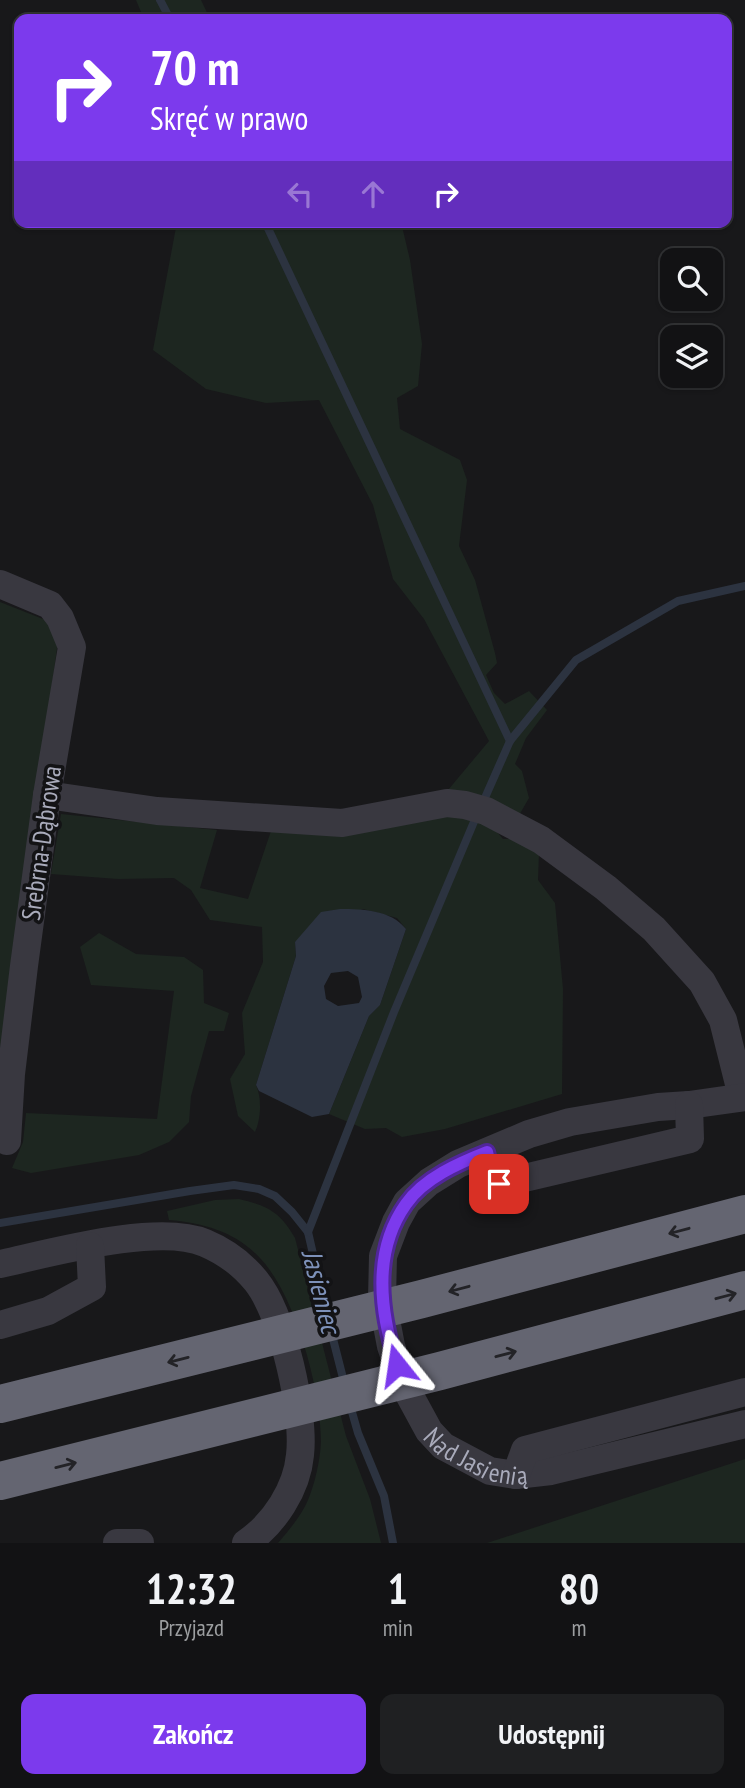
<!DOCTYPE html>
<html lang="pl">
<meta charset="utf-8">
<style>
:root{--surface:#121214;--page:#1f2022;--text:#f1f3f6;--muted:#9c9ea0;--line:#313234;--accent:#7c3aed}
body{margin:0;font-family:"PT Sans Narrow",sans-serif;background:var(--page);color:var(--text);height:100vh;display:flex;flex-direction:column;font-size:26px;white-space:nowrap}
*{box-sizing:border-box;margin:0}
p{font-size:23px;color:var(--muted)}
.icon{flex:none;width:38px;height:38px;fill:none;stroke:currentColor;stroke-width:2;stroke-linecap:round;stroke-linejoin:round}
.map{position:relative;height:1543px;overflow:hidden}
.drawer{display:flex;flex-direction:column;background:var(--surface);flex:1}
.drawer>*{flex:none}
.top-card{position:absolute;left:14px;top:14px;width:718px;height:214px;border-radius:14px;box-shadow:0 2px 5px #0004,0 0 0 2px var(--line);background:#7c3aed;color:#fff;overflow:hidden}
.fabs{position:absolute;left:660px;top:248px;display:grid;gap:14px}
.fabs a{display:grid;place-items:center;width:63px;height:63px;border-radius:14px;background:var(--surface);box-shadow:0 2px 5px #0004,0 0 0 2px var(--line);font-size:35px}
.pin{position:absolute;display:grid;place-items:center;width:60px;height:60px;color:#fff;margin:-30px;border-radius:14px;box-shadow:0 4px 10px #0006}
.me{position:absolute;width:77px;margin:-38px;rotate:345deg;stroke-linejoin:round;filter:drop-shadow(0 0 5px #0008)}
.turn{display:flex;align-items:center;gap:24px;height:147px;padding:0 21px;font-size:32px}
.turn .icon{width:91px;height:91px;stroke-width:2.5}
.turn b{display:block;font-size:49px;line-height:60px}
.lanes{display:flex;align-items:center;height:66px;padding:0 21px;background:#0003;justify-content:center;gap:35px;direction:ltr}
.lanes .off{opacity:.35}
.eta{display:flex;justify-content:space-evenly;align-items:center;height:119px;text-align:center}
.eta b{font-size:42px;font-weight:800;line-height:49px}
.action{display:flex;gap:14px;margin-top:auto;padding:14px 21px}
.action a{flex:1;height:80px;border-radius:14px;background:var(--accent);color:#fff;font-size:28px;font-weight:800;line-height:80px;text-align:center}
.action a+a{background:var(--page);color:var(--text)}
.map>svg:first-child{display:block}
</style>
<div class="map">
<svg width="745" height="1543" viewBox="0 0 745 1543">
<rect width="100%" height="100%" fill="#18181a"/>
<g fill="#1d2620">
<path d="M136,0h65l9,19h-66z"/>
<path d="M177,222h224l9,38 12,84 -4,42 -21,12 3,31 60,31 7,20 -8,66 16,34 20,73 2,10 -11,12 8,18 11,11 24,-13 18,19 -21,28 -11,26 7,7 7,27 -11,19 -75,-21 46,-55 -65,-122 -31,-40 -20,-74 -54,-105 -53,3 -60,-14 -53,-39z"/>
<path d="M0,602l48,19 10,20 -58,421z"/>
<path d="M440,813l45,5 18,21h15l21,14 -1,27 17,23 8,86 -1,105 -117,35 -43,8 -16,-9 -21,1 -36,-15 40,-98 11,-11 26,-76 -9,-11 -34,-9 -68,33 1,14 -40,129c6,13 5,34 -1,47l-17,-16 -8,-37 15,-25 -3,-41 21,-51 -1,-35 -52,-7 -19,-30 -17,-12 -56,1 -67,-5 10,-60 156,16 -17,58 48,11 23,-68z"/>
<path d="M99,933l37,21 48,3 19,13 1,33 25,10 -5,18h-15l-18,65 -2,26 -20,20 -30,13 -108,18 -19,-5 11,-26 3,-29 131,6 17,-128 -83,-6 -11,-38z"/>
<path d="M239,1199c29,7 41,13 56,39l51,198 24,63 11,44h-103c12,-14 23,-27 30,-43 7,-17 12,-39 13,-58 0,-52 -25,-146 -61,-184 -24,-26 -56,-35 -91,-38l-2,-9 48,-11z"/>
<path d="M745,1459v84h-258z"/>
</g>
<path fill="#2c3340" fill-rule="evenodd" d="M340,909c23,0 51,1 66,20l-26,76 -11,11 -40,98 -17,3 -53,-26 -3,-6 40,-129 -1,-14 26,-30zM348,971l10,6 4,20 -3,6 -21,3 -12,-7 -2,-13 7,-13z"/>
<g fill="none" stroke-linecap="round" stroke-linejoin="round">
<g stroke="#2c3340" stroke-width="8">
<path d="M160,0l10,19"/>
<path d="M265,222l245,519"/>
<path d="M484,800l26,-59 66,-81 102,-59 67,-15"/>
<path d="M0,1223l190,-32 44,-6 25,4 16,7 17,16 16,20 18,79"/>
<path d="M308,1232l86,-220 82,-195"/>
<path d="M331,1331l14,55"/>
<path d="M350,1405l8,28 26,63 9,47"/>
</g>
<g stroke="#393840" stroke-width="28">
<path d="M0,584l50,21 10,13 12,29 -25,148 -23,171 -13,108 -4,67"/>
<path d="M47,795l110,16 185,12 105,-20 18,2 21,6 55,29 65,48 48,41 48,53 21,38 19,76"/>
<path id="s1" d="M745,1097l-56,8 -31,2 -88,15 -41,12 -71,30 -29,18 -22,20 -11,20 -13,34 -1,43 9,47 13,39 25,46 14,15 47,25 26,4 35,-4 194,-47"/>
<path d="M487,1152l7,28 5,4 191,-45 -1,-34"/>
<path d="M0,1264c51,-11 158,-41 205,-21 19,8 38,22 51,38 27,33 49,132 44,174 -3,34 -26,69 -54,88"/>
<path d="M0,1325l48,-14 44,-24 -2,-41"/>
<path d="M516,1475l9,-25 220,-58"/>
<path d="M117,1543h23"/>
</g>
<g stroke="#646571" stroke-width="38">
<path d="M0,1404l422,-105 323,-85"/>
<path d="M0,1481l440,-110 305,-81"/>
</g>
</g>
<defs><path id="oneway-shaft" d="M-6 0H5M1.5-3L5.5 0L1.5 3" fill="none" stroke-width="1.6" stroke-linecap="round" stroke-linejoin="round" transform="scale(1.75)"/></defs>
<g stroke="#232327">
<use href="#oneway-shaft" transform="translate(679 1231) rotate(165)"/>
<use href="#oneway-shaft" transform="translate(459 1289) rotate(165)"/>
<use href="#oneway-shaft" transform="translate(726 1296) rotate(-15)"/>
<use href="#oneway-shaft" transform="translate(506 1354) rotate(-15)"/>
<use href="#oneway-shaft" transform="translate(178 1360) rotate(166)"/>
<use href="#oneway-shaft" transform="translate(66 1465) rotate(-14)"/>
</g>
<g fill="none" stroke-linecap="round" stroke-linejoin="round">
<g stroke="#51269a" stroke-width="18">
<path id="route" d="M397,1365c-17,-53 -25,-113 9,-161 18,-26 53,-41 81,-52l7,28 5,4"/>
</g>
<use href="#route" stroke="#7c3aed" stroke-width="12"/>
</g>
<g text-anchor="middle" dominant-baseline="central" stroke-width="7" stroke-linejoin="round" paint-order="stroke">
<g font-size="26" fill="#a9abbb" stroke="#131315">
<text transform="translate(41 843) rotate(-82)">Srebrna-Dąbrowa</text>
<text stroke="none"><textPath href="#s1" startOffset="660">Nad Jasienią</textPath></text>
</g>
<g font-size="28" font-style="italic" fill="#7d91b9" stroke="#131315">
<text transform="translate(322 1291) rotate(76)">Jasieniec</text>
</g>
</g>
</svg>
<div class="fabs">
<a><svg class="icon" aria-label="search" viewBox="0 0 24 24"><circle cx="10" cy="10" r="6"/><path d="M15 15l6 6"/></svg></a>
<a><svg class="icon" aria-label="layers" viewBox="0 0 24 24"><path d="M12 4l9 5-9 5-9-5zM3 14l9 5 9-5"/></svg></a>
</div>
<div class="pin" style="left:499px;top:1184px;background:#d93025"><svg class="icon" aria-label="arrive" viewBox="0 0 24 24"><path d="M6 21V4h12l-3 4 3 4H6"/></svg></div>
<svg class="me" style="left:397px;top:1365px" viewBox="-20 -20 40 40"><path d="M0-17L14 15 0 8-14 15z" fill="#7c3aed" stroke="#fff" stroke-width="4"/></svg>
<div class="top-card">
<div class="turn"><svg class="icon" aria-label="right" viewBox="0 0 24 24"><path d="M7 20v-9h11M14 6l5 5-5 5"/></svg><div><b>70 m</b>Skręć w prawo</div></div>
<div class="lanes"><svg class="icon off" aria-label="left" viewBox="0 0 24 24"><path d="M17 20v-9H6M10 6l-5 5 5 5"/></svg><svg class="icon off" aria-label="ahead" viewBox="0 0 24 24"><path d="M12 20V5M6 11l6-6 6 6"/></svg><svg class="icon" aria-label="right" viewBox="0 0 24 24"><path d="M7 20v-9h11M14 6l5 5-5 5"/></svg></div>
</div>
</div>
<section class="drawer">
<div class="eta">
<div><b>12:32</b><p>Przyjazd</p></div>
<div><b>1</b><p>min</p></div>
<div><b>80</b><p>m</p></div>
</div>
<div class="action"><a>Zakończ</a><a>Udostępnij</a></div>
</section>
